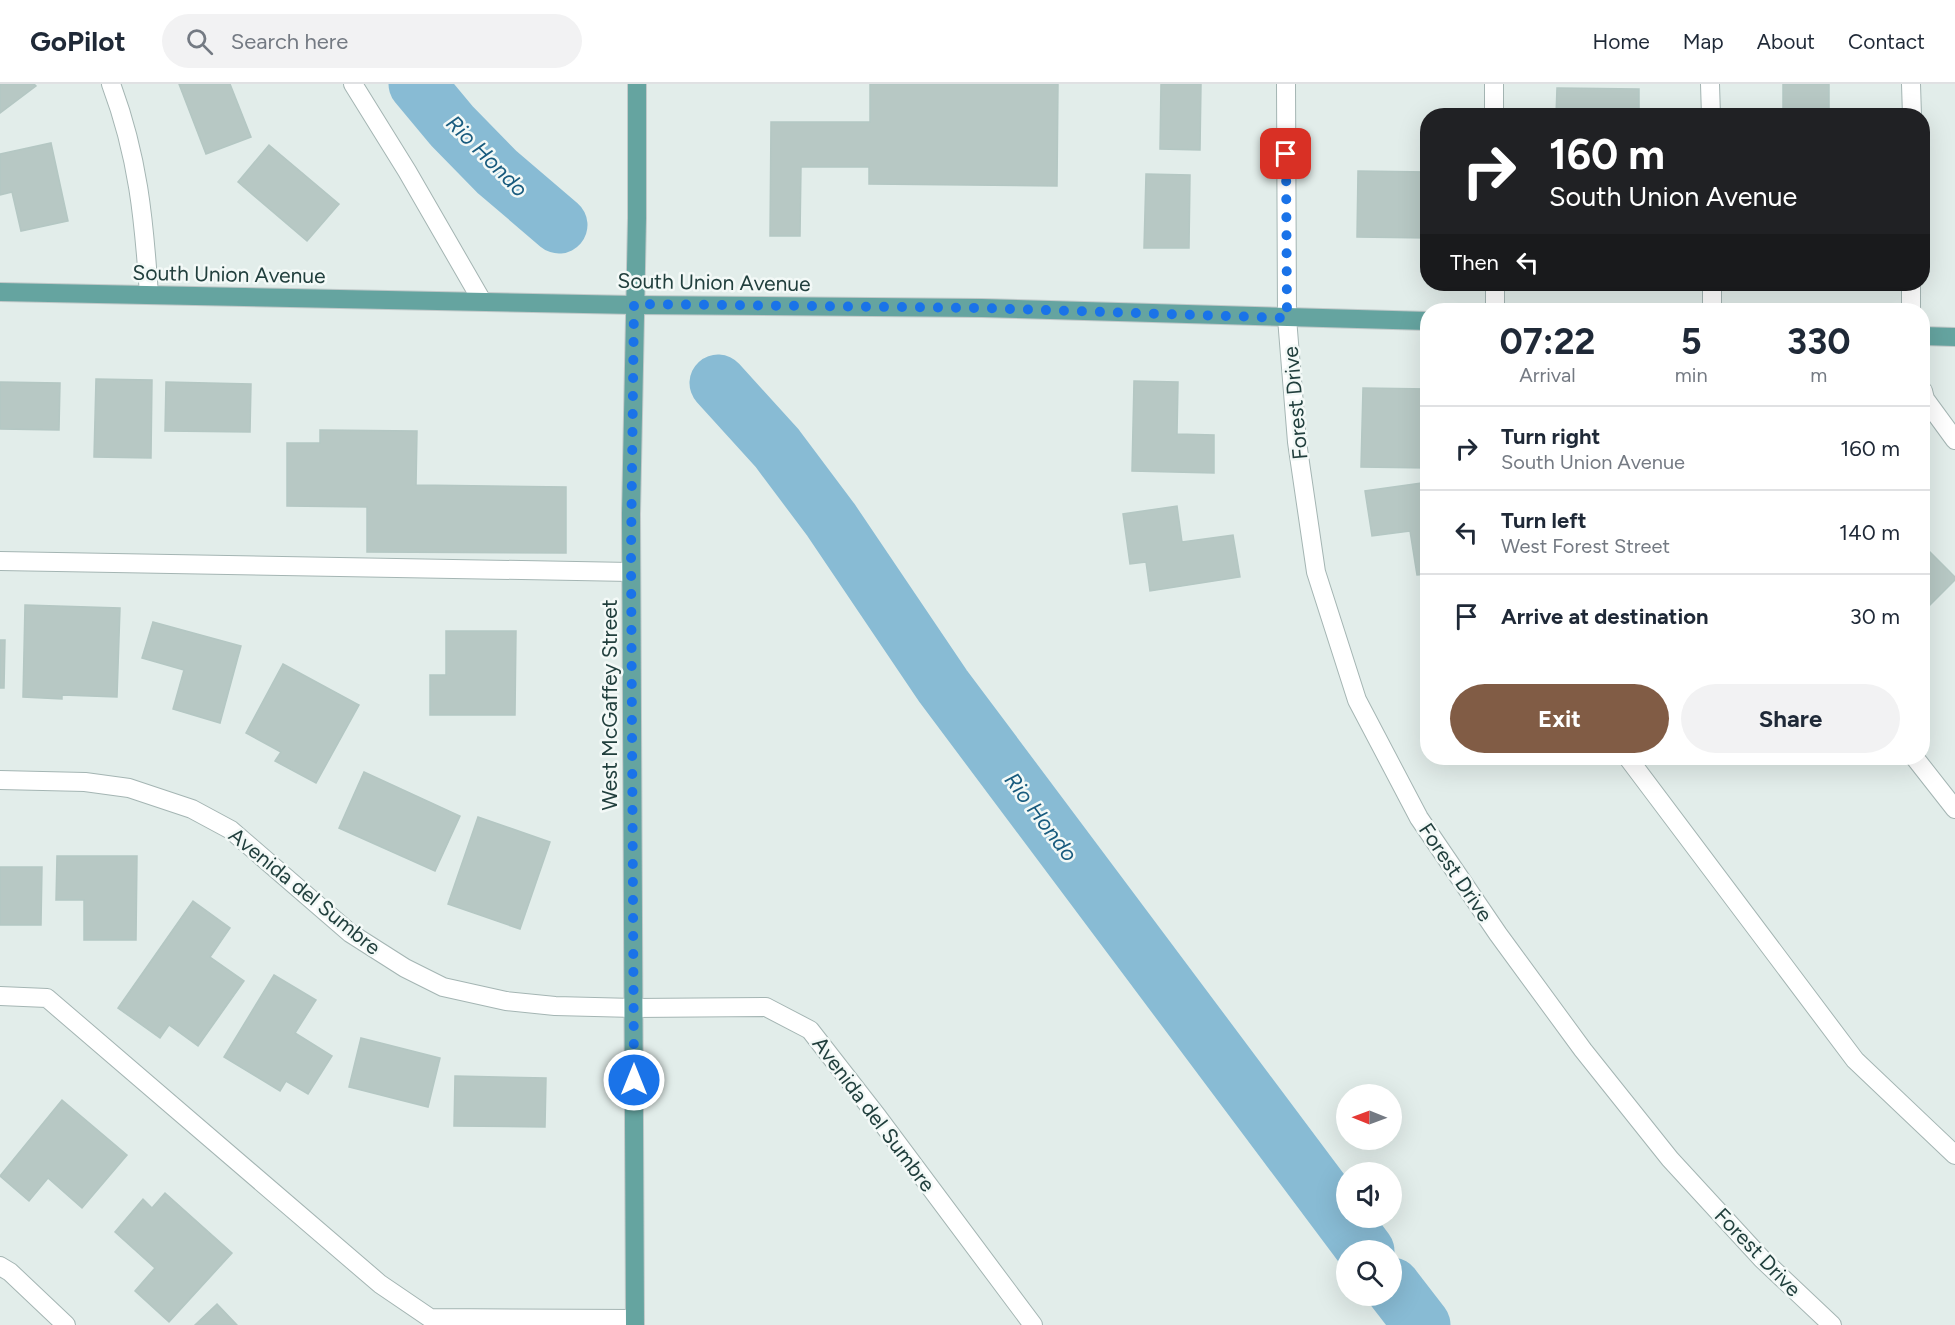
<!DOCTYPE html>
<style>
:root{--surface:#fff;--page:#f2f2f3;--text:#1f2937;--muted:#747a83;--line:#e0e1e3;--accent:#815c45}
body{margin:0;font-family:Figtree,sans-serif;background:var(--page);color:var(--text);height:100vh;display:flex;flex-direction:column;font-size:22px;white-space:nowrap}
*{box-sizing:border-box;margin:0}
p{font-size:20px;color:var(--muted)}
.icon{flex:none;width:33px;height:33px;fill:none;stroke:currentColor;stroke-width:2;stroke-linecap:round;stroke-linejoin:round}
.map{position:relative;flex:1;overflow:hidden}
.details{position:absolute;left:1420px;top:219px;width:510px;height:462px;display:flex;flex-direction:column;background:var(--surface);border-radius:24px;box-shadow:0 6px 24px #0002}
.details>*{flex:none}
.hud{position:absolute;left:1420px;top:24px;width:510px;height:183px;border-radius:24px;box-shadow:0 6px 24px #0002;background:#202124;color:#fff;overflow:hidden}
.needle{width:39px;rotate:271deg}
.tools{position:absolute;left:1336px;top:1000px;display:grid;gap:12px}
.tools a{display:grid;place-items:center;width:66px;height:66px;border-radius:50%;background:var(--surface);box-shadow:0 6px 24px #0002;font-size:30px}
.pin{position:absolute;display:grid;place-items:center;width:51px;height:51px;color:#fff;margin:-26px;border-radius:12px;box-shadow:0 3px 9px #0006}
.me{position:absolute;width:66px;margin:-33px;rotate:0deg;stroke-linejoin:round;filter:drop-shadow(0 0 4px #0008)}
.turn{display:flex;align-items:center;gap:21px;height:126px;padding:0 30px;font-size:27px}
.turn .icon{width:78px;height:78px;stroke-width:2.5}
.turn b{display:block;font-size:42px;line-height:51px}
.then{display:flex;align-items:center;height:57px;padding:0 30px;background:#0003;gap:12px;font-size:22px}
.eta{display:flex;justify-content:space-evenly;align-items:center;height:102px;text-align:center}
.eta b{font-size:36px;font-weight:700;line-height:42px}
.cta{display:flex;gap:12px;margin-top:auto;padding:12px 30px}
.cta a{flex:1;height:69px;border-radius:36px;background:var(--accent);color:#fff;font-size:24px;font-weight:700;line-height:69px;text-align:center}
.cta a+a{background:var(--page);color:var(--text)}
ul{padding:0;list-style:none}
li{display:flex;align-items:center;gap:18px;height:84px;padding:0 30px;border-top:2px solid var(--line)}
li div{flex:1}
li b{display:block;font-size:22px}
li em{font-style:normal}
header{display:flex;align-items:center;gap:36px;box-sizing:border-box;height:84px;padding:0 30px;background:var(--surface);border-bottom:2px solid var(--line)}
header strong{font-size:28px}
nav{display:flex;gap:33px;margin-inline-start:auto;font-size:21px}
.search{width:420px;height:54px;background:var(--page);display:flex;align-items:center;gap:15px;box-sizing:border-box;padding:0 21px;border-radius:33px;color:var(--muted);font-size:22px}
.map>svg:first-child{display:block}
</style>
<header>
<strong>GoPilot</strong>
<div class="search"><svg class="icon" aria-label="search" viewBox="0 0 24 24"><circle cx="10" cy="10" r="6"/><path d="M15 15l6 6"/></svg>Search here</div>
<nav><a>Home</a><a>Map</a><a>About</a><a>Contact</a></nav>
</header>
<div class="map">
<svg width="1955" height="1241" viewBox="0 0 1955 1241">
<rect width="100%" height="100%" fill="#e2edea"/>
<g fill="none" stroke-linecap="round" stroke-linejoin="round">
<g stroke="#88bbd4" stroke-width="57">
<path d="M417,0l35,42 45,46 62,53"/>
<path d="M718,299l59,65 54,72 112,166 423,565"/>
<path d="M1392,1202l30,39"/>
</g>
</g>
<g fill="#b7c8c4" stroke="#b4c7c3" stroke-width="1.5">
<path d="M0,0h34l2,2 -36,27z"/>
<path d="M179,0h51l21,53 -45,17z"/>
<path d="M870,0h188l-1,102 -188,-2v-17h-68l-1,69h-30l1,-114h99z"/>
<path d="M1161,0h40l-1,66 -40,-1z"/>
<path d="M1783,0h46v30l39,2h-85z"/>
<path d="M1557,4l82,1v27h-83z"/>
<path d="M51,59l17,78 -47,10 -9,-39 -12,3v-41z"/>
<path d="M269,61l70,59 -32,37 -69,-59z"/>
<path d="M1358,87l70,1v66l-71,-1z"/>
<path d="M1146,90l44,1 -1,73h-45z"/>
<path d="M96,295l56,1 -1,78 -57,-1z"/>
<path d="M1134,297l44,1 -1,52 37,1v38l-82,-2z"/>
<path d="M0,298l60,1 -1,47 -59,-1z"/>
<path d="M166,298l85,2 -1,48 -85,-1z"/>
<path d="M1363,304l65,1v79l-67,-1z"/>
<path d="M320,346l97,1 -1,54 150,2v66l-199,-1v-45l-80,-1v-63h33z"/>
<path d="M1428,398v92l-11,1 -7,-44 -38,5 -7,-45z"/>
<path d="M1177,422l5,36 51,-7 7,42 -90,14 -4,-29 -16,2 -7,-50z"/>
<path d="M1923,461l32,32v3l-32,32z"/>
<path d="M25,521l95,3 -3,89 -55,-2v4l-39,-2z"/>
<path d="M153,538l88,24 -21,77 -47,-14 11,-39 -42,-12z"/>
<path d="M446,547h70l-1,84h-85v-40h16z"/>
<path d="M0,556h5l-1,48h-4z"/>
<path d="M283,580l76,41 -43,78 -41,-22 6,-9 -35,-19z"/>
<path d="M364,688l96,44 -25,55 -96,-43z"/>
<path d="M478,733l72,25 -30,87 -72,-25z"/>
<path d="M57,772h80l-1,84h-52v-40h-28z"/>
<path d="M0,783h42l-1,58h-41z"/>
<path d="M193,817l37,27 -20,29 34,24 -46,65 -29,-21 -9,13 -42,-30z"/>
<path d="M274,891l42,25 -21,33 37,23 -24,38 -22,-13 -6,10 -56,-34z"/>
<path d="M361,954l79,20 -12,49 -79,-20z"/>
<path d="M455,992l91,2 -1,49 -91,-1z"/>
<path d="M62,1016l65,55 -45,53 -34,-30 -19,23 -29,-25z"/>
<path d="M165,1109l67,60 -63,69 -34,-31 20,-23 -40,-36 28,-33 9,9z"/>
<path d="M217,1220l20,21h-42z"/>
</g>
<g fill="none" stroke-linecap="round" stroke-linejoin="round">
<g stroke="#a4b5b3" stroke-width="20">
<g id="minor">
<path d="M111,0c27,72 33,135 38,211"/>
<path d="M353,0l54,87 75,130"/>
<path d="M1286,0l1,234 10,124 19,130 41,128 62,118 79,116 85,116 87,109 92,100 70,66"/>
<path d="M1494,0v32"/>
<path d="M1710,0l1,32"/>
<path d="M1911,0l1,32"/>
<path d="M1495,200v26"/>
<path d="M1712,200v26"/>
<path d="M1911,226v-26"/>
<path d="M1923,307l2,8 30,41"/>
<path d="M0,477l631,11"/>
<path d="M1628,674l227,302 100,95"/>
<path d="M1915,674l40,51"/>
<path d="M0,696l85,2 44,6 63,21 39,21 119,103 55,35 38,19 63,14 49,5 79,2 132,-1 44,23 67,86 156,209"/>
<path d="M0,912l47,2 333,286 50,34 205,1"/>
<path d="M0,1182l10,6 56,53"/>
</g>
</g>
<g stroke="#c1c9c9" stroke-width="20">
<g id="major">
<path d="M0,208l634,13 348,3 446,13"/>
<path d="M1923,252l32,1"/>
<path d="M635,1241l-4,-811 6,-296v-134"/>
</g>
</g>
<use href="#minor" stroke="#fff" stroke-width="18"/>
<use href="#major" stroke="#65a4a0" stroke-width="18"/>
</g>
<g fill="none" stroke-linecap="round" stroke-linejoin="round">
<path stroke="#1a73e8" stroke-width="10" stroke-dasharray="0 18" d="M634,996l-3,-527 3,-249 348,4 305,10 -1,-164"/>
</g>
<g text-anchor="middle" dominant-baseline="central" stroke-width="5" stroke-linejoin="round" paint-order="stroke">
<g font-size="21" fill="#213f3d" stroke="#f3f9f7">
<text transform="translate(229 190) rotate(1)">South Union Avenue</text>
<text transform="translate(714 198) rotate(1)">South Union Avenue</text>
<text transform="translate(1295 319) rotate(-95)">Forest Drive</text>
<text transform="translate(609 621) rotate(-90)">West McGaffey Street</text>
<text transform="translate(1456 788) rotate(56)">Forest Drive</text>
<text transform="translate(305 807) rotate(39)">Avenida del Sumbre</text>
<text transform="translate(874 1030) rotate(53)">Avenida del Sumbre</text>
<text transform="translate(1758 1168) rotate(46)">Forest Drive</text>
</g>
<g font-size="22" font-style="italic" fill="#185b7e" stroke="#f3f9f7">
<text transform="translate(487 72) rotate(45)">Rio Hondo</text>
<text transform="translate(1041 733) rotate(53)">Rio Hondo</text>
</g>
</g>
</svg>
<div class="tools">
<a><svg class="needle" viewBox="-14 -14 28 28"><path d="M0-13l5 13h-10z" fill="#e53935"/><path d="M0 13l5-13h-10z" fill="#747a83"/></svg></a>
<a><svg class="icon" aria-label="sound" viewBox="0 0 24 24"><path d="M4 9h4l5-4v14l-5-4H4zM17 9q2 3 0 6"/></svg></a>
<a><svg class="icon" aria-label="search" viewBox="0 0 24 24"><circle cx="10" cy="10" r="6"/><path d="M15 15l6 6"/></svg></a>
</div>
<div class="pin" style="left:1286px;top:70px;background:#d93025"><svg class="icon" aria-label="arrive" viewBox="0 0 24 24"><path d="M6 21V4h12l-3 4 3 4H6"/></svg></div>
<svg class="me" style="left:634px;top:996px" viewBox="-20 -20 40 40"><circle r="17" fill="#1a73e8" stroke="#fff" stroke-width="3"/><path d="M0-11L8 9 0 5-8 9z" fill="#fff"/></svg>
<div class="hud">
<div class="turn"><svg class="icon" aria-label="right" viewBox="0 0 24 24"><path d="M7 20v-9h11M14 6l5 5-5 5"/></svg><div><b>160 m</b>South Union Avenue</div></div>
<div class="then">Then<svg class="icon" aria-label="left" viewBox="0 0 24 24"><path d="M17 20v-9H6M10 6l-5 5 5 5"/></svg></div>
</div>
<section class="details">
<div class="eta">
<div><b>07:22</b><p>Arrival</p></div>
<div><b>5</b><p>min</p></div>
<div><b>330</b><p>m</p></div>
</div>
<ul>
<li><svg class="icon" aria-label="right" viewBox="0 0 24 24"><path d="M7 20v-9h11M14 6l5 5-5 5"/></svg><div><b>Turn right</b><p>South Union Avenue</p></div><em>160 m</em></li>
<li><svg class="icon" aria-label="left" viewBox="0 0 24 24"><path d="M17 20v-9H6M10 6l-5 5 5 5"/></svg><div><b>Turn left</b><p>West Forest Street</p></div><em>140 m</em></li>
<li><svg class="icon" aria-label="arrive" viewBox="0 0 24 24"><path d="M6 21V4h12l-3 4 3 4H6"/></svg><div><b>Arrive at destination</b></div><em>30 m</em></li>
</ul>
<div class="cta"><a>Exit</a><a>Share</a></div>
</section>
</div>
